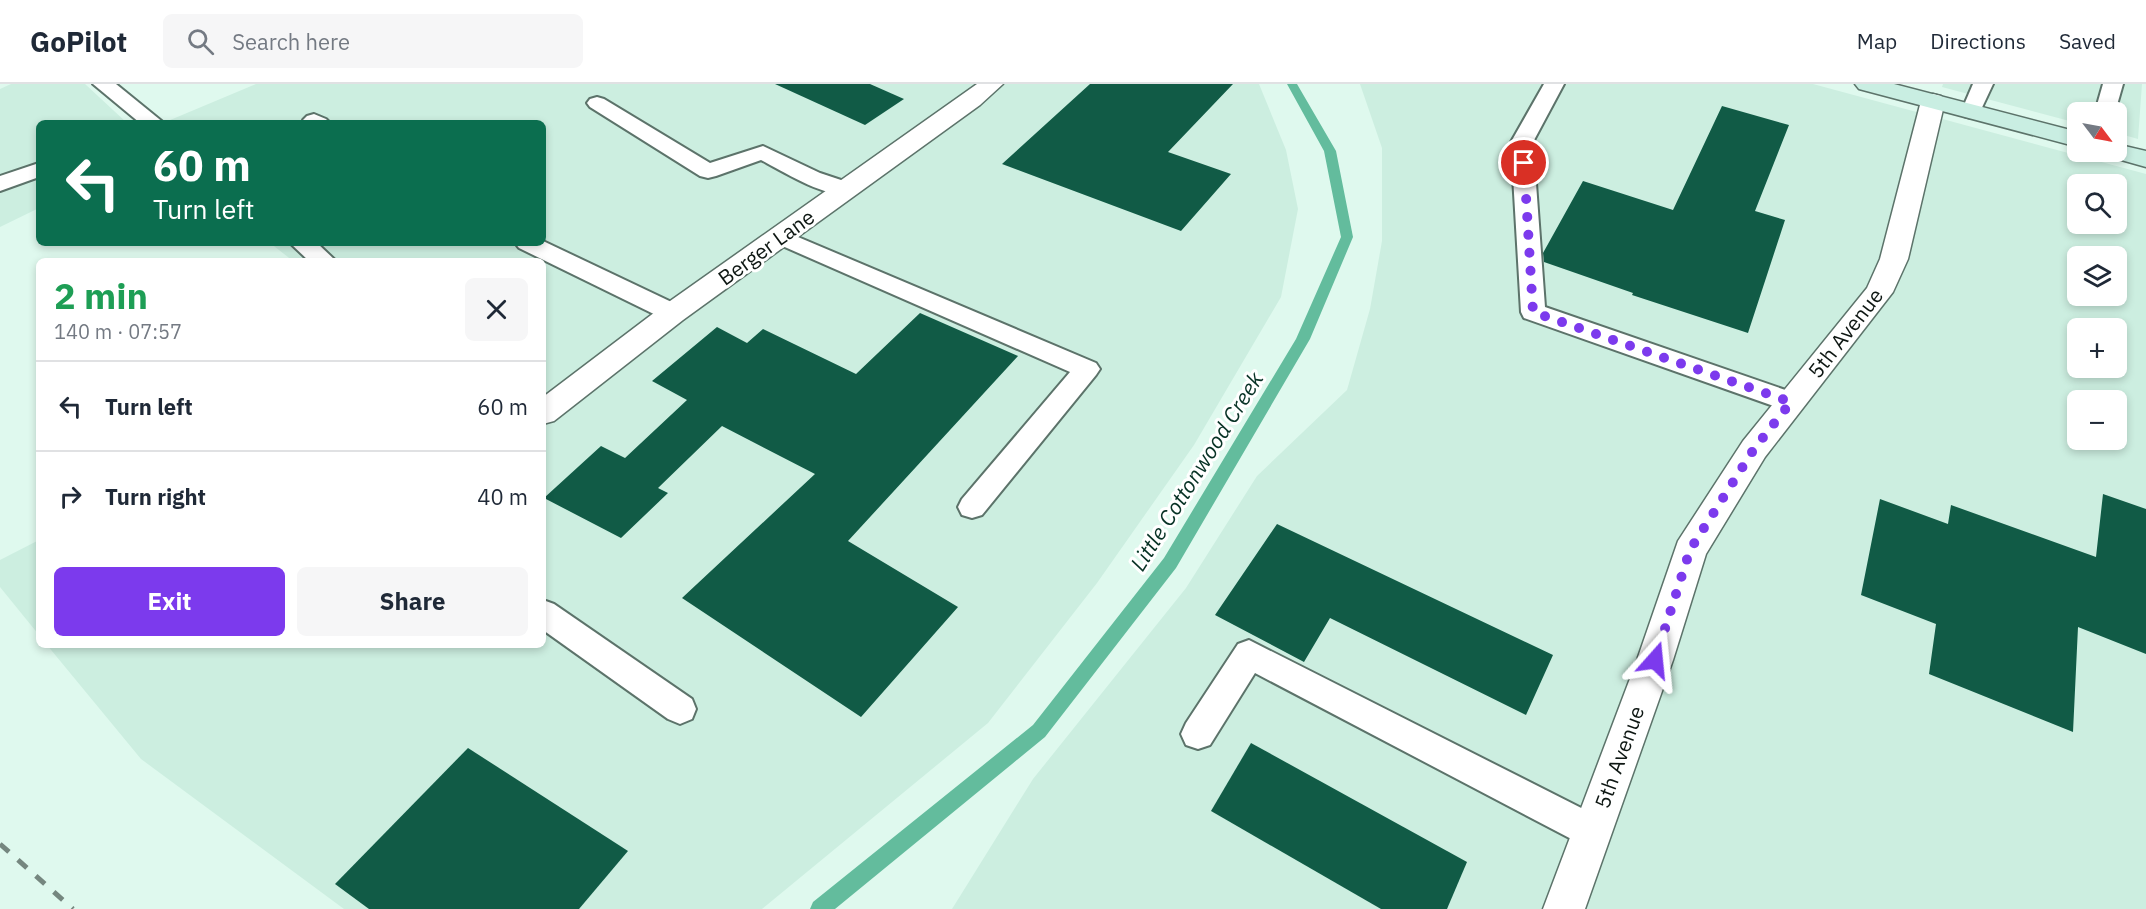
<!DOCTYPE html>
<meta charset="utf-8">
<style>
:root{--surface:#fff;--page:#f6f6f7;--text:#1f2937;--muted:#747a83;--line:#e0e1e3;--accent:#7c3aed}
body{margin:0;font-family:"IBM Plex Sans",sans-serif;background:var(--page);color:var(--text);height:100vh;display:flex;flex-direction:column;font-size:22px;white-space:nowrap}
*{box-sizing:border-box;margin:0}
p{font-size:20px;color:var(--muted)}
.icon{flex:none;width:33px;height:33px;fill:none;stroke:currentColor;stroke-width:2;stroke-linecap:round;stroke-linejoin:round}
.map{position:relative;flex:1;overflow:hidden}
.drawer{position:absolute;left:36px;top:174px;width:510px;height:390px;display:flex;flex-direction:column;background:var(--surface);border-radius:9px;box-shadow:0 3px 9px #0003}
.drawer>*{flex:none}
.guide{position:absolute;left:36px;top:36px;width:510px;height:126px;border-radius:9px;box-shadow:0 3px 9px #0003;background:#0b6e4f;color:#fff;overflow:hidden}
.needle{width:39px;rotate:122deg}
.buttons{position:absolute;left:2067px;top:18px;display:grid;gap:12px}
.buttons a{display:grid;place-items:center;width:60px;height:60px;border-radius:9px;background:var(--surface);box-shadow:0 3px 9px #0003;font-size:30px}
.pin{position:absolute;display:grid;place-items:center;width:51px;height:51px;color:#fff;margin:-26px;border:3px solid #fff;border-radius:50%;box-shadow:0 2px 6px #0007}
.me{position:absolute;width:66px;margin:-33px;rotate:18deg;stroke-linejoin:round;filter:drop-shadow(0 0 4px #0008)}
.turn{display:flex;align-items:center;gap:21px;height:126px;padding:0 18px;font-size:27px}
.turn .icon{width:78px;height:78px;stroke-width:2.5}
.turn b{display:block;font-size:42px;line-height:51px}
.round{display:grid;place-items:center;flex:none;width:63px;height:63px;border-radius:9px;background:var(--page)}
.head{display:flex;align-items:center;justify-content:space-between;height:102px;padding:0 18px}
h1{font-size:36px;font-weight:800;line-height:45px;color:#1e9e55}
.primary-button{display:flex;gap:12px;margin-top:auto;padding:12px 18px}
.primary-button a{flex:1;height:69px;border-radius:9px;background:var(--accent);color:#fff;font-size:24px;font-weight:800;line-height:69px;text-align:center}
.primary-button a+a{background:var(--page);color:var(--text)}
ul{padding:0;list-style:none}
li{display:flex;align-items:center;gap:18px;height:90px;padding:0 18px;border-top:2px solid var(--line)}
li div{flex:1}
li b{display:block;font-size:22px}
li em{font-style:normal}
header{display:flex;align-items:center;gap:36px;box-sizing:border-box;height:84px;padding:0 30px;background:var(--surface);border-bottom:2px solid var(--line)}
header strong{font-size:28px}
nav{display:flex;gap:33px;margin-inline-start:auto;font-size:21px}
.search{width:420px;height:54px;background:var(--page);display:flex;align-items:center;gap:15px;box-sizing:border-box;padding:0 21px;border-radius:9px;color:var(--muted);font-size:22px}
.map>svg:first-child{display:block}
</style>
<header>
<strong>GoPilot</strong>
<div class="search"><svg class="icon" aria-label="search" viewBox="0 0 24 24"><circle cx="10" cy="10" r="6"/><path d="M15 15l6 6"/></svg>Search here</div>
<nav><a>Map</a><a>Directions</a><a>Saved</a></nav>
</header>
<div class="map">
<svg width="2146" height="825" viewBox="0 0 2146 825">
<rect width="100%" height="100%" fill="#dff9ee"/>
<g fill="#cceee0" fill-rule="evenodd">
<path d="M11,0h74l42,39h-88v85l-39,19v-138z"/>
<path d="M256,0h1003l27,66 12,59 -17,88 -87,148 -97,138 -109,140 -226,186h-418l-203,-150 -94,-114h496v-384h-250l-23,-18h273v-120h-380z"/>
<path d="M1360,0h453l333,90v735h-1194l81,-130 153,-191 71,-112 90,-86 23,-81 12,-68v-93zM2078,100h38v40h-38zM2078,172h38v40h-38zM2078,244h38v40h-38zM2078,316h38v40h-38z"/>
<path d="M1943,0h199l-4,55 -21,-6 -1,-21h-38l-1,11 -135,-36z"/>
<path d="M39,456v95l-39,-48v-27z"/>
</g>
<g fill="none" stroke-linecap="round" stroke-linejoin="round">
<path fill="#63bc9d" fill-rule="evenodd" d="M1287,0h10l39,67 17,86 -43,102 -134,229 -131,169 -210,172h-25l3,-7 220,-177 131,-167 132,-219 45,-102 -17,-86z"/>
</g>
<g fill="#115b46">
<path d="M775,0h95l34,15 -39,26z"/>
<path d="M1090,0h143l-65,68 63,22 -50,57 -179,-67z"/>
<path d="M1722,22l67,19 -34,86 30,9 -37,113 -116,-38 1,-2 -89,-31 -1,-9 40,-72 90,29z"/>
<path d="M920,229l98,43 -170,185 110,66 -97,110 -179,-119 133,-124 -93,-48 -64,62 10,5 -47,45 -77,-40 57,-52 24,12 62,-58 -35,-19 65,-54 30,16 16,-14 93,45z"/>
<path d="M2103,410l43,15v145l-68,-27 -5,105 -144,-58 7,-50 -75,-29 19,-96 68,25 3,-19 145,52z"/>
<path d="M1277,440l276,131 -27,60 -196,-97 -26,44 -89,-47z"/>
<path d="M1251,659l216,119 -20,47h-66l-170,-98z"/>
<path d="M468,664l160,103 -49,58h-210l-34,-25z"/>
</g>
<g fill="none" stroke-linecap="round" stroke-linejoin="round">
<g stroke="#5c736a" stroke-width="4">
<g id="lane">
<path d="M93,0h23l48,39h-24z"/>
<path d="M1544,0h20l-31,58 12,165 255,88 4,7 -4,7 -9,3 -9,-3 -258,-91 -3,-6 -10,-170z"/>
<path d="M1973,0h20l-15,32 -7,2 -7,-2 -3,-4z"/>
<path d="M2103,0h20l-8,28h-20z"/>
<path d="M597,13l7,2 106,64 53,-17 57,27 33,11 3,5 -3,5c-25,6 -69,-22 -92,-34l-45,16 -8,2 -8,-2 -110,-69 -3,-4 3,-4z"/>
<path d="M314,30l12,5 4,4h-24l-3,-3 4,-4z"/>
<path d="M39,79v14l-39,14v-15z"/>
<path d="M779,145l317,134 4,6 -4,6 -114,140 -10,3 -10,-3 -4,-8 4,-8 108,-127 -299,-131 -4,-5 4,-5z"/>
<path d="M543,157l139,66 3,6 -3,6 -9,2 -9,-2 -145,-71 -4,-5z"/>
<path d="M290,159h27l19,18h-27z"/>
<path d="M543,516l11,4 138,95 4,10 -4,10 -12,5 -12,-5 -125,-89z"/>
<path d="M1249,556l354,179 6,12 -6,12 -12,5 -12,-5 -324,-170 -45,72 -12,4 -12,-4 -5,-11 5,-11 52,-79z"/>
</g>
</g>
<g stroke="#5c736a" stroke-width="3">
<g id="street">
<path d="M977,0h26l-23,21 -297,215 -129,101 -11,3v-27l120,-91z"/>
<path d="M1933,10l8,2 4,5 -37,158 -15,33 -128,165 -59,97 -33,106 -88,249h-42l94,-249 41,-119 65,-100 124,-153 13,-29 41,-158 4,-5z"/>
</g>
</g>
<g stroke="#5c736a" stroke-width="3">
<g id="secondary">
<path d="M1855,0h39l184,48v15l-219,-58z"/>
<path d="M2116,60l30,7v16l-39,-11 -3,-4h12z"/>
</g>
</g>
<use href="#lane" fill="#fff" fill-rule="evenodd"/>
<use href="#street" fill="#fff" fill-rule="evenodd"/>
<use href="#secondary" fill="#c9eee2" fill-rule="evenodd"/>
<path stroke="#75877f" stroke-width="5" stroke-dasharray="12 12" stroke-linecap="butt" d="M0,760l73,65"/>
</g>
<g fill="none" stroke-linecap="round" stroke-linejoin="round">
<path stroke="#7c3aed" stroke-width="10" stroke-dasharray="0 18" d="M1524,79l9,149 258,90 -37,47 -64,101 -35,110"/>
</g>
<g text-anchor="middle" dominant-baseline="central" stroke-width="6" stroke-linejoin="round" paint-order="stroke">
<g font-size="21" fill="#0d1612" stroke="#fff">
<text transform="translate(766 163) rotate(-36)">Berger Lane</text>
<text transform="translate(1845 249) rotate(-52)">5th Avenue</text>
<text transform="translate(1619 673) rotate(-70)">5th Avenue</text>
</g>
<g font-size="22" font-style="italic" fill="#073225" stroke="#fff">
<text transform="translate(1196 387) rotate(-58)">Little Cottonwood Creek</text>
</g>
</g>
</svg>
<div class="buttons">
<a><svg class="needle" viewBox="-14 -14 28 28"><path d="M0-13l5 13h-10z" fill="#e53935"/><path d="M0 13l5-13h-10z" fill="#747a83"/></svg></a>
<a><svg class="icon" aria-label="search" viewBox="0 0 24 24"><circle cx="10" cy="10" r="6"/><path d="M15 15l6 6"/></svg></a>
<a><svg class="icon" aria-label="layers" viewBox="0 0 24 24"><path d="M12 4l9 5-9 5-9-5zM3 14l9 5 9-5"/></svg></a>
<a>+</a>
<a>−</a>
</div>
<div class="pin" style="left:1524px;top:79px;background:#d93025"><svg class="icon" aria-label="arrive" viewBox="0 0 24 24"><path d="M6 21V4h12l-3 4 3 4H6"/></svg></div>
<svg class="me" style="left:1655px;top:576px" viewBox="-20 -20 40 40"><path d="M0-17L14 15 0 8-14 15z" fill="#7c3aed" stroke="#fff" stroke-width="4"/></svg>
<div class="guide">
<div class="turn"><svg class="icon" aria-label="left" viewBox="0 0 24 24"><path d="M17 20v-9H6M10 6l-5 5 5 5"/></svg><div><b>60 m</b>Turn left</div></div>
</div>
<section class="drawer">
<div class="head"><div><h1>2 min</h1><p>140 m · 07:57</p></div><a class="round"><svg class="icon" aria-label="close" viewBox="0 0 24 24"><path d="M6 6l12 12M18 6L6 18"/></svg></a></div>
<ul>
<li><svg class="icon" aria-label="left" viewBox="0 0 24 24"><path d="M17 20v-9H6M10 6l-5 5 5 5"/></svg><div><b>Turn left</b></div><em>60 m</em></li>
<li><svg class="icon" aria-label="right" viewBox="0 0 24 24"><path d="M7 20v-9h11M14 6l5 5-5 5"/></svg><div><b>Turn right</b></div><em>40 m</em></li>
</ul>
<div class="primary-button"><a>Exit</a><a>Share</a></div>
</section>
</div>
